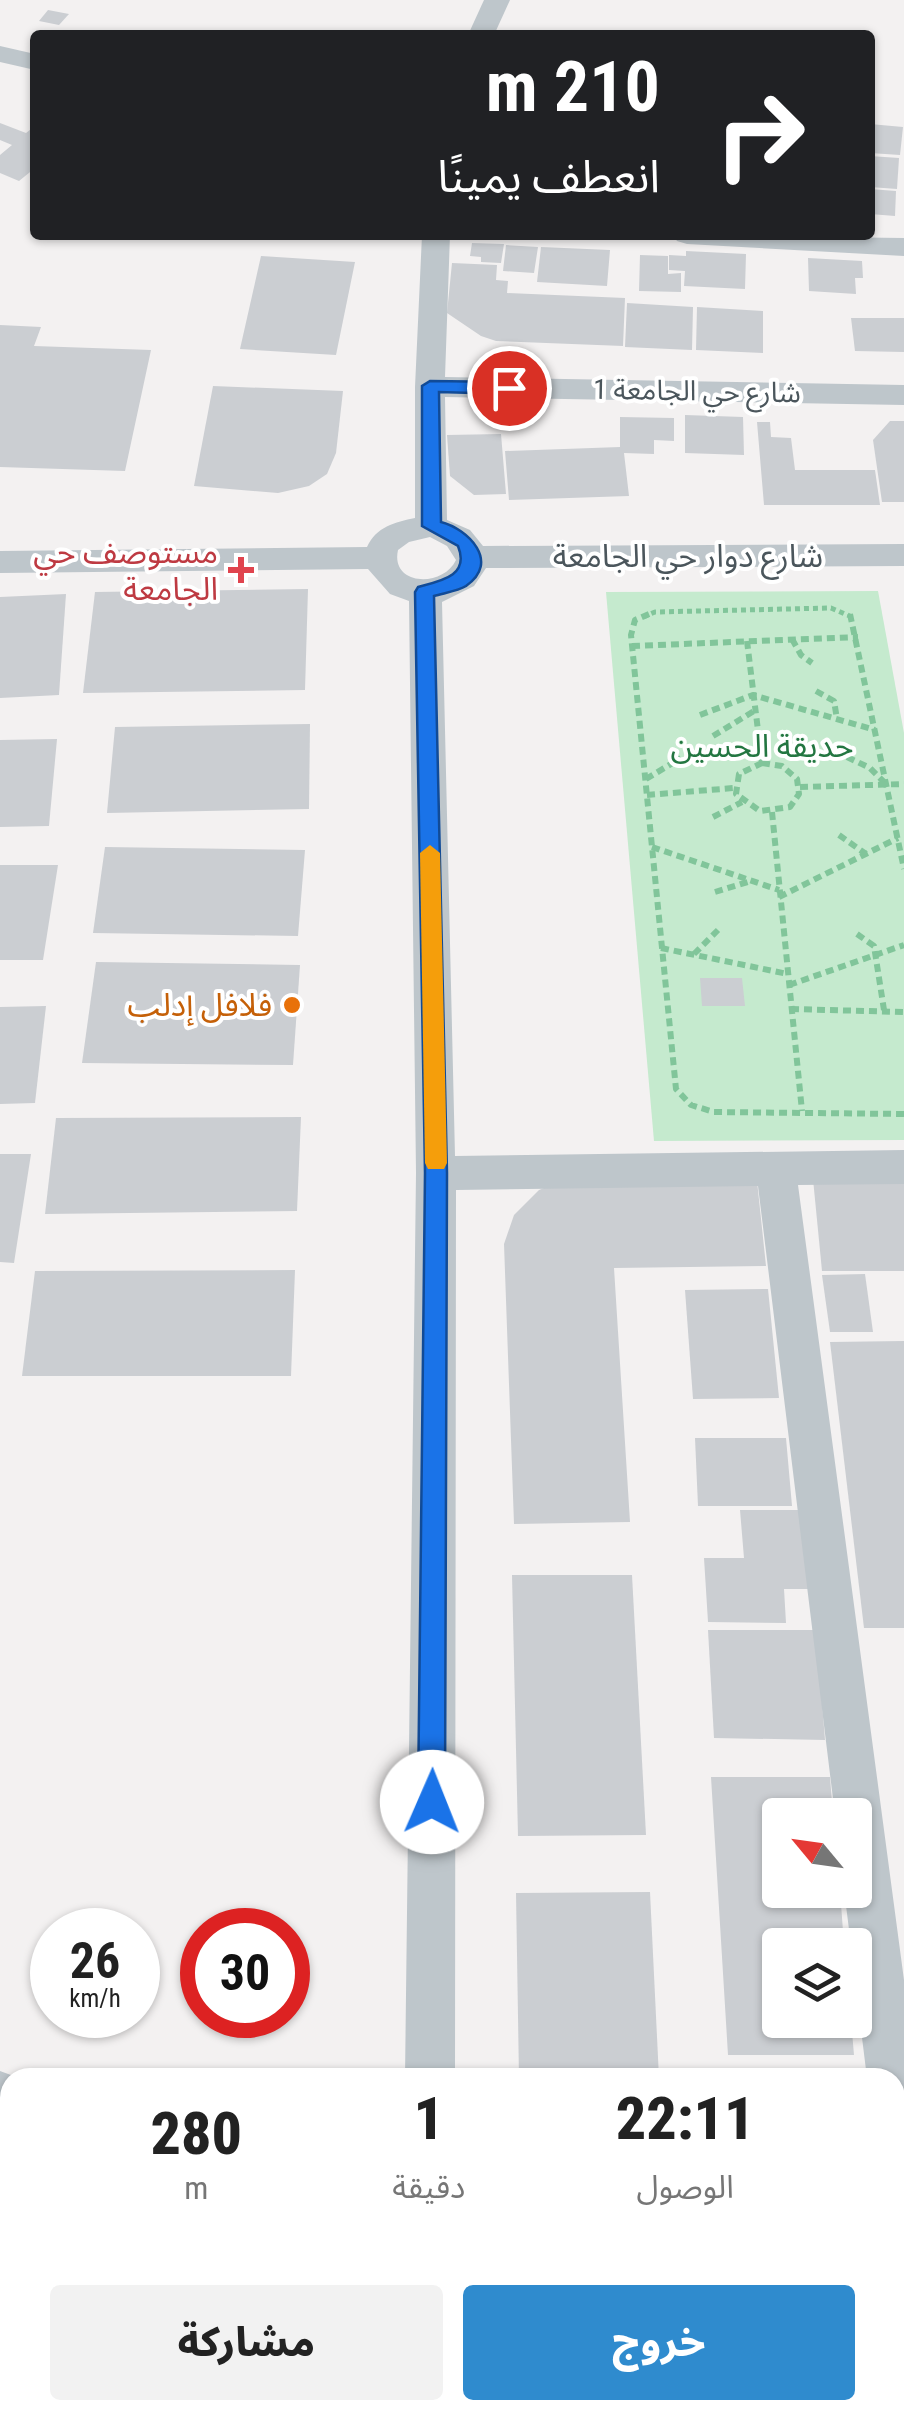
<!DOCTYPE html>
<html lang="ar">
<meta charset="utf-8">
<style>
:root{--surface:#fff;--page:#f2f2f2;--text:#222;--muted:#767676;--accent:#2f8bce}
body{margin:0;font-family:"Roboto Condensed","Noto Sans Arabic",sans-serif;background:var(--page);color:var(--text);direction:rtl;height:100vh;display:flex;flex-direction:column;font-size:38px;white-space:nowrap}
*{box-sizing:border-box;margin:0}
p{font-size:32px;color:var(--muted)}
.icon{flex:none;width:55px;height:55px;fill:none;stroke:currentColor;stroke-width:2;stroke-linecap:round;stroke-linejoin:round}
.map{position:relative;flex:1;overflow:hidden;direction:ltr}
.side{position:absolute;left:0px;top:2068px;width:905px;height:352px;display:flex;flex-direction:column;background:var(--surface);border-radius:30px 30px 0 0;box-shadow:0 2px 8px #0004;direction:rtl}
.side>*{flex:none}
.banner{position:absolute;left:30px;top:30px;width:845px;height:210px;border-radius:10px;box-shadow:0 2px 8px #0004;direction:rtl;background:#202124;color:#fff;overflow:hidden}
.needle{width:65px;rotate:299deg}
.tools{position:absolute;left:762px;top:1798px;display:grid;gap:20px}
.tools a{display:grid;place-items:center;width:110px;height:110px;border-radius:10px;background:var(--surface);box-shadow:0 2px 8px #0004;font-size:50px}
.speed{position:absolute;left:30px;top:1908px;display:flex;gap:20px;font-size:50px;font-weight:700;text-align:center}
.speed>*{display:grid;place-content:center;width:130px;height:130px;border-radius:50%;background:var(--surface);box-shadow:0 2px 8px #0004;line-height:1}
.speed small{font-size:25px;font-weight:400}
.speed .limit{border:15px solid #d22;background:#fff;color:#111}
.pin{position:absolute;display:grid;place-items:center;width:85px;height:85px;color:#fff;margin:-42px;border:5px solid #fff;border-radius:50%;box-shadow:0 2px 10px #0007}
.me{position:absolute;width:110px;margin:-55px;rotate:1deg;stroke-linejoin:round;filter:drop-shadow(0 0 8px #0008)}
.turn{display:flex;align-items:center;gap:35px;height:210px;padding:0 50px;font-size:45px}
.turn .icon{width:130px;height:130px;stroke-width:2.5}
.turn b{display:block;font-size:70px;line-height:85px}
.eta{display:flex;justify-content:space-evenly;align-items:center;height:170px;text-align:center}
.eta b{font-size:60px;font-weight:800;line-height:70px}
.button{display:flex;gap:20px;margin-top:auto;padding:20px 50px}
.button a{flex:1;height:115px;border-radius:10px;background:var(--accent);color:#fff;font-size:40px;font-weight:800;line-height:115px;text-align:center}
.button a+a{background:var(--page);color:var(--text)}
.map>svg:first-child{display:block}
</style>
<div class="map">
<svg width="904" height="2418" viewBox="0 0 904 2418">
<rect width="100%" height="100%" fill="#f3f1f1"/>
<path fill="#c5eace" d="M878,591l26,142v407l-250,1 -48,-549z"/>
<g fill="#cbced2">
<path d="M48,10l21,4 -10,11 -20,-4z"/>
<path d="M0,123l26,10 9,-7v42l-16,13 -19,-8v-18l12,-10 -12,-5z"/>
<path d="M870,124l33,3 -3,28 -30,-2z"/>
<path d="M870,156l29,2 -2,31 -27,-2z"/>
<path d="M870,189l26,2 -1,25 -25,-2z"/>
<path d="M472,243l32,1 -3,19 -20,-1v-5l-11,-1z"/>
<path d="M506,245l32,2 -4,26 -31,-2z"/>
<path d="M541,247l69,3 -3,36 -70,-4z"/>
<path d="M686,251l60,3 -1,35 -61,-3 1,-15 -16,-1v-15l17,1z"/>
<path d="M640,255l28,1v18l13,-1v19l-42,-1z"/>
<path d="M261,256l94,6 -19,93 -96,-6z"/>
<path d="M808,258l54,3 1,17h-8l1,16 -47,-3z"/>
<path d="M452,263l45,2 -1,15 12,1 -1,12 118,5 -2,48 -127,-5 -15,-5 -34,-23z"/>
<path d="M627,303l66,4 -1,43 -67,-3z"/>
<path d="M697,307l66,4v42l-67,-3z"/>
<path d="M851,318h53v34l-49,-1z"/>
<path d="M0,325l41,2 -7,19 117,4 -26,121 -125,-4z"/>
<path d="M213,386l130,5 -7,62 -9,21 -18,12 -31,7 -84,-7z"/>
<path d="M685,415l58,2 1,38 -59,-2z"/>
<path d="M620,417l54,1v23l-20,-1v14l-30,-1 5,43 -120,4 -4,-49 115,-4z"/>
<path d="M890,421h14v81h-22l-9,-62z"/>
<path d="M757,422h13l1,15 20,1 4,32h80l5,35h-116z"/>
<path d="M501,434l5,60 -32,1 -24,-19 -3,-41z"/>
<path d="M308,589l-3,101 -222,3 12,-101z"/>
<path d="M66,594l-7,101 -59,3v-101z"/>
<path d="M310,724l-1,85 -202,4 8,-86z"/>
<path d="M57,739l-8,87 -49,1v-87z"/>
<path d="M105,847l200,3 -7,86 -205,-3z"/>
<path d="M0,865h58l-15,95h-43z"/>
<path d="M96,962l204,3 -7,100 -211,-2z"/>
<path d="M700,978h42l3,28h-43z"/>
<path d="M46,1006l-11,97 -35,1v-97z"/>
<path d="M301,1117l-4,94 -252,3 11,-96z"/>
<path d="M0,1154h31l-17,109 -14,-1z"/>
<path d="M813,1179h91v92h-82z"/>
<path d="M757,1181l9,85 -152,2 16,254 -116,2 -10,-280 10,-29 25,-25 15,-6z"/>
<path d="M295,1270l-4,106h-269l13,-105z"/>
<path d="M865,1274l8,58h-43l-8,-57z"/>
<path d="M768,1289l11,109 -86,1 -8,-109z"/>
<path d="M904,1341v287h-40l-34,-286z"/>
<path d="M695,1438h91l6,68h-94z"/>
<path d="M740,1510h66l8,79h-30l2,34 -78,-1 -4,-64h40z"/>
<path d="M512,1575h120l14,260 -128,1z"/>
<path d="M708,1630h108l9,110 -111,-2z"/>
<path d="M711,1777h119l3,38h-53v75h60l4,55h-64v75h71l3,35h-126z"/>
<path d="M650,1892l9,186h-140l-3,-185z"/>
<path d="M895,2401l5,17h-114l-1,-8h110z"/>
<path d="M9,2410h206v8h-207z"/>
<path d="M551,2410h129l1,8h-129z"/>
</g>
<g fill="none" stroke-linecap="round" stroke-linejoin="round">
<path stroke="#81c59a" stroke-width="5" stroke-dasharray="5 4" stroke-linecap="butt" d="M643,617l12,-5 176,-4 21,9"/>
<g stroke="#81c59a" stroke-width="6" stroke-dasharray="8 5" stroke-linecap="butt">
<path d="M649,614l-14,6 -4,15 45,454 15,16 23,7 190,2"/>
<path d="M850,614l54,255"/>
<path d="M792,639l9,16 11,8"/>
<path d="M747,641l15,122"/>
<path d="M632,646l226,-9"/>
<path d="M816,691l18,10 3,18"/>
<path d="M700,715l53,-20 122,35"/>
<path d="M713,736l41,-25"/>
<path d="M847,757l23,11 16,16"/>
<path d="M762,763l20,3 15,13 2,15 -9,13 -30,4 -24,-17 3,-20z"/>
<path d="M646,779l35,-21"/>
<path d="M800,787l104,-3"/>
<path d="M647,795l87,-7"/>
<path d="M772,812l30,299"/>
<path d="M713,817l29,-15"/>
<path d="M839,835l27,19"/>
<path d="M652,847l127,43"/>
<path d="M715,892l36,-11"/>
<path d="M779,897l119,-59"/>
<path d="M857,934l17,12 10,64"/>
<path d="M661,948l127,26"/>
<path d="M694,954l24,-24"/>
<path d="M789,985l115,-40"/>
<path d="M791,1009l113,3"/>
</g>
<g fill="#bec6cb" fill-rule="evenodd">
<path d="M484,0h26l-16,35h-26z"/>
<path d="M0,46l35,8v16l-35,-8z"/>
<path d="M422,235h28l-5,142 459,8v20l-459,-8 2,123 23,10 13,16 421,-2v22l-418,2 -12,18 -32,16 13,554 449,-6v34l-106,1 106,795v226l-9,-4v-124h-28l-12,-97v-36h-4l-7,-55h11v-75h-20l-77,-629 -302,4 -1,888h-50l11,-905 -7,-572 -19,-7 -22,-25 -368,4v-22l367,-4c9,-20 28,-25 48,-29v-131zM430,537l17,9 9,14c-13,28 -66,26 -58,-10l11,-8z"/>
<path d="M673,235l231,3v18l-217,-12 -10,-3z"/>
<path d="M0,2071l19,7h-9v46l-10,-3z"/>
<rect x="400" y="2410" width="54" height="8"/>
</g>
</g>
<path fill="#1a73e8" stroke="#114b97" stroke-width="2.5" d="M430,381l79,1 9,6 -9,6 -70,-2 2,130c27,7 60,40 25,64 -8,5 -22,7 -32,10l13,577 -2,629 -4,10 -9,4 -10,-4 -4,-10 7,-629 -10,-581 3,-5c23,-6 52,-11 40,-41l-36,-20v-140z"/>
<path fill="#f59e0b" d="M430,845l10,8 7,310 -3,6h-16l-3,-6 -5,-310z"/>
<path fill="#e0444e" stroke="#fff" stroke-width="4" d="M236 555h10v10h10v10h-10v10h-10v-10h-10v-10h10z"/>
<circle fill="#e8710a" stroke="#fff" stroke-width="4" cx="292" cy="1005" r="10"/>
<g text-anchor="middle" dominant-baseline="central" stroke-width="8" stroke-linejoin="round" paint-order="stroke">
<g font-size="28" fill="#4b565c" stroke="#fff">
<text transform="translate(697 391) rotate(1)">شارع حي الجامعة 1</text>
</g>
<g font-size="32" fill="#be3a42" stroke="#fff" text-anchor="end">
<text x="218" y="552">مستوصف حي<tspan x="218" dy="37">الجامعة</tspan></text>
</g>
<g font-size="32" fill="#4b565c" stroke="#fff">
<text x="688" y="556">شارع دوار حي الجامعة</text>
</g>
<g font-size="32" fill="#237641" stroke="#fff">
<text x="762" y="746">حديقة الحسين</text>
</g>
<g font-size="32" fill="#c56008" stroke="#fff" text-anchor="end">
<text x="272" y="1005">فلافل إدلب</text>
</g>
</g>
</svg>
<div class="tools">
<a><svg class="needle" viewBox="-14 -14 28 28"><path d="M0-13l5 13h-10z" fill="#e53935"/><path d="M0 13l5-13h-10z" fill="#767676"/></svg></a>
<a><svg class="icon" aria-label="layers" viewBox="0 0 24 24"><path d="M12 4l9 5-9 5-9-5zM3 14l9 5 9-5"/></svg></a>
</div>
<div class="speed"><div>26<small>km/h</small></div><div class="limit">30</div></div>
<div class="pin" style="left:509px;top:388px;background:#d93025"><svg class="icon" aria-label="arrive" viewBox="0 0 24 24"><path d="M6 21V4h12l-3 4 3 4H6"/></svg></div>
<svg class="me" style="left:432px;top:1802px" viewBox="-20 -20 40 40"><circle r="19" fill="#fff"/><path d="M0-13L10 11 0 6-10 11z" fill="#1a73e8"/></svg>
<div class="banner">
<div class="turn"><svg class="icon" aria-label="right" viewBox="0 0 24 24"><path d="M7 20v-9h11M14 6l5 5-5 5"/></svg><div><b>210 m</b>انعطف يمينًا</div></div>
</div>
<section class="side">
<div class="eta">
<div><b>22:11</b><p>الوصول</p></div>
<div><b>1</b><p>دقيقة</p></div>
<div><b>280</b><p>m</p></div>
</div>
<div class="button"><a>خروج</a><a>مشاركة</a></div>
</section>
</div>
